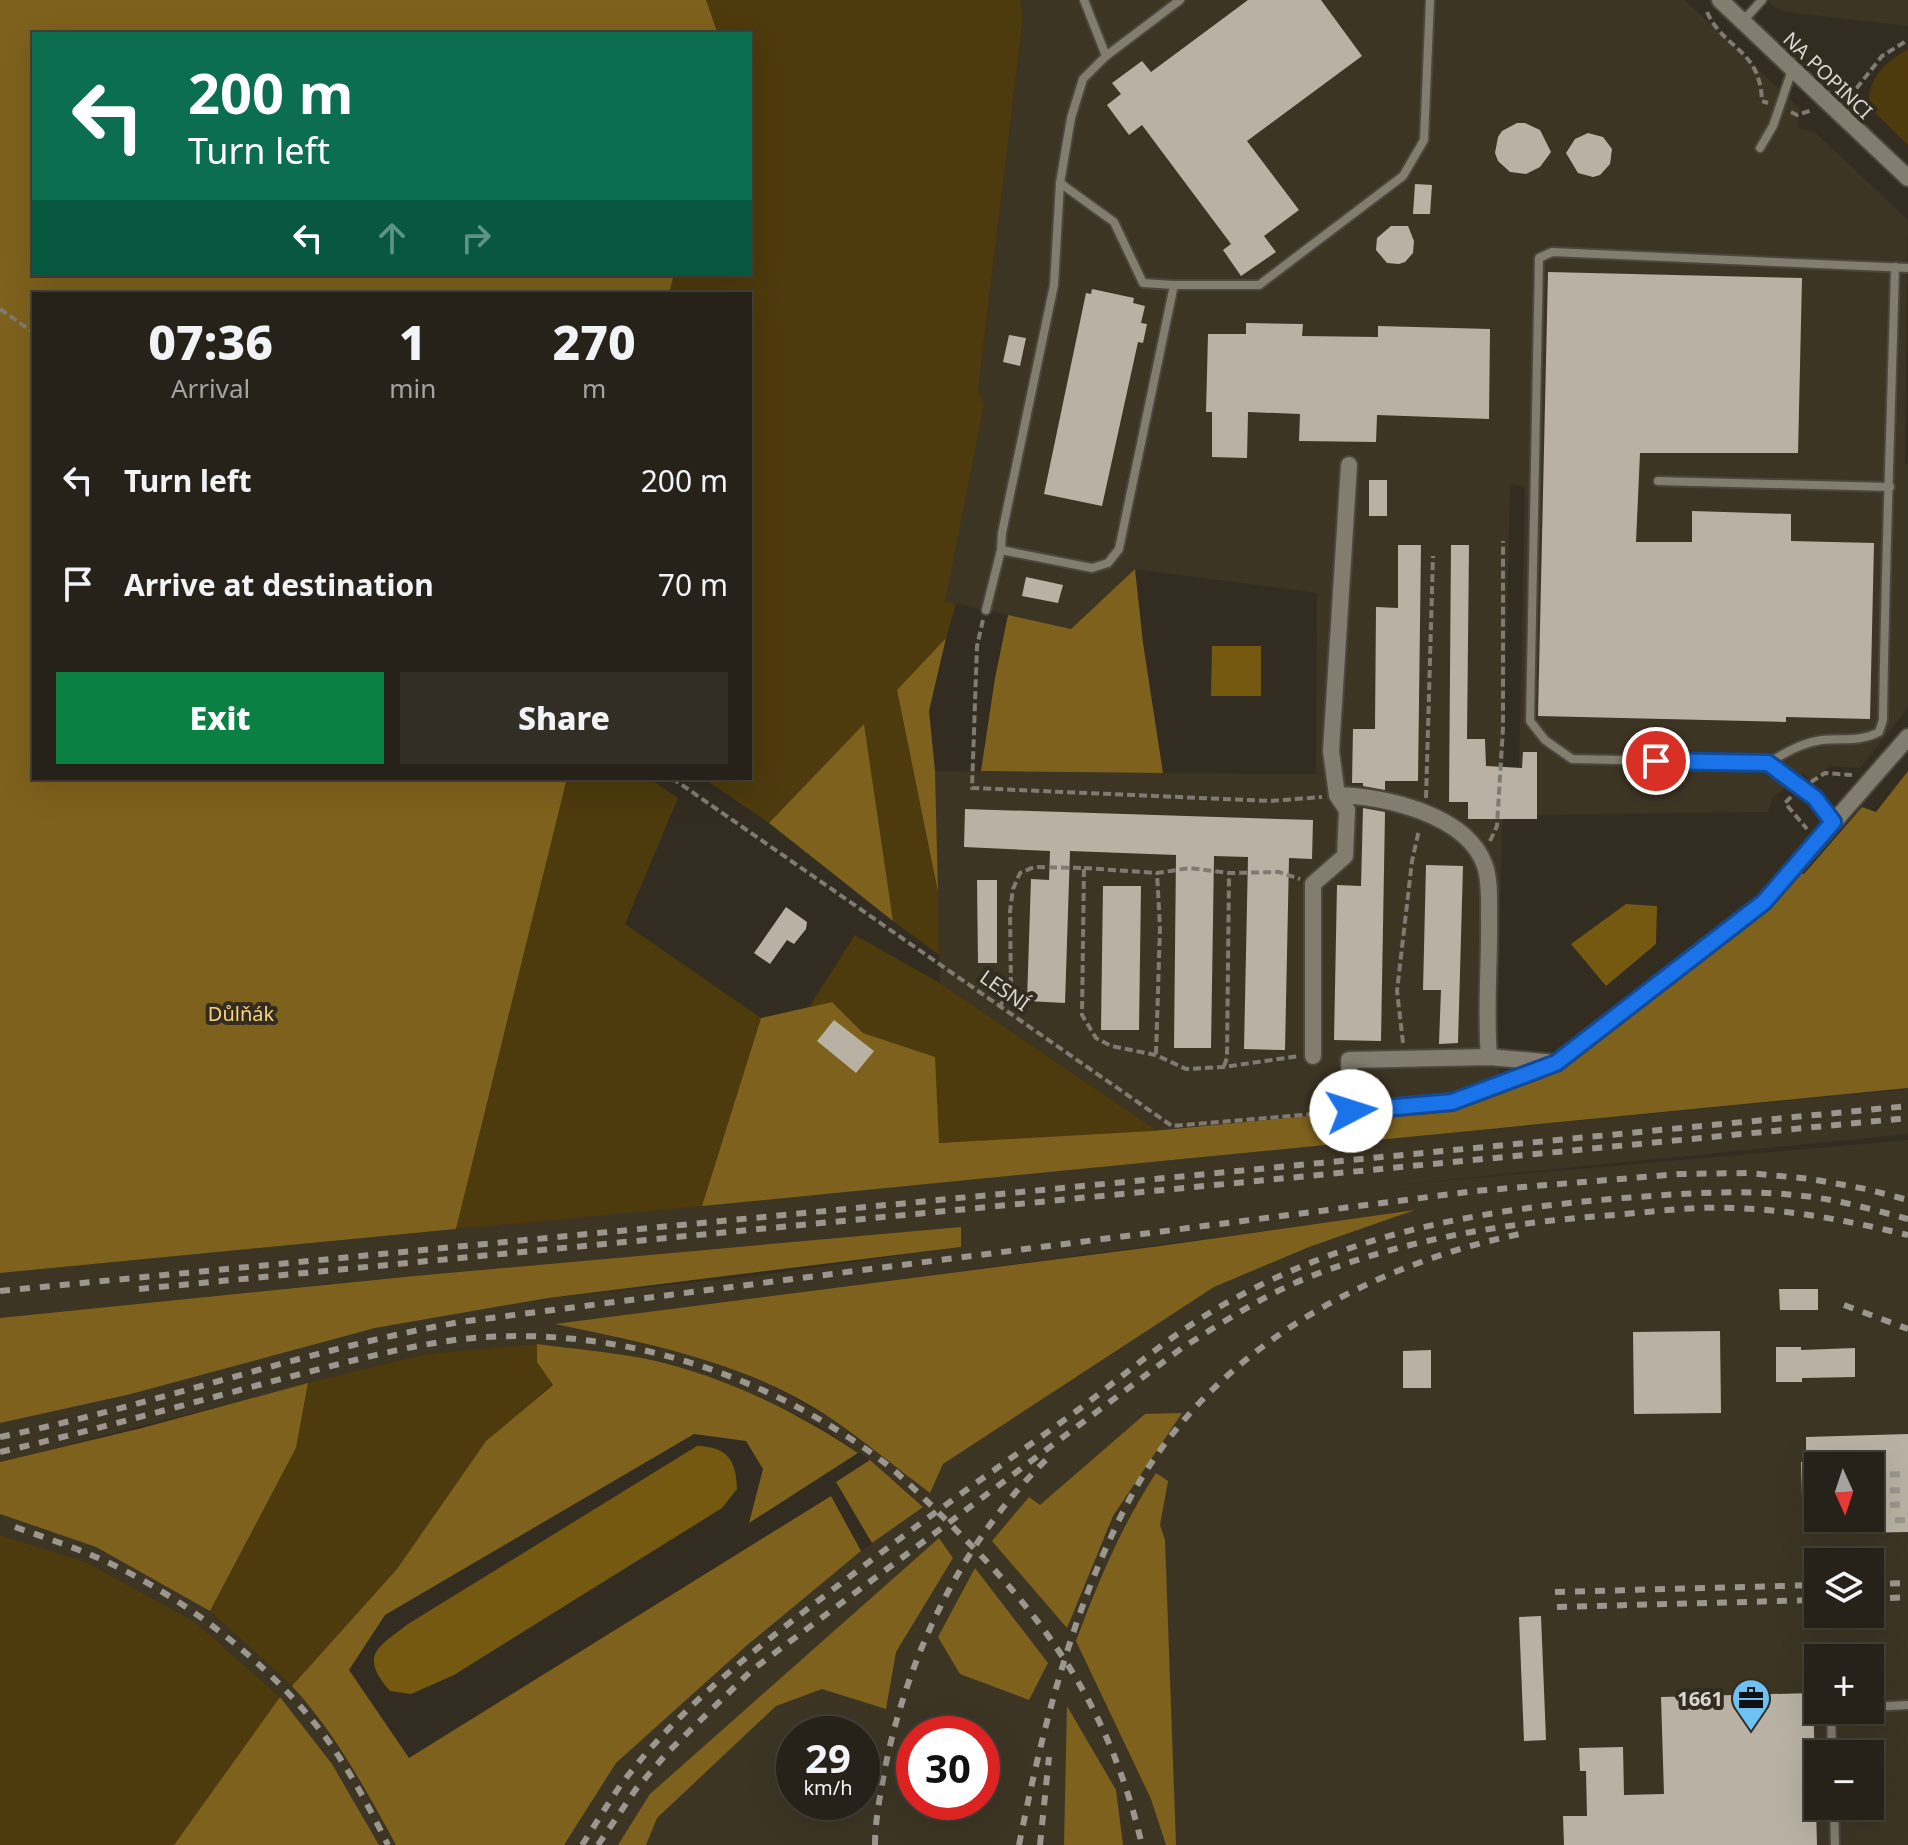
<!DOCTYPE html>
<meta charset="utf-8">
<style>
:root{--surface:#262119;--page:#322e26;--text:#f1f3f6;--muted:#a4a3a2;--line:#423e38;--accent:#0b8043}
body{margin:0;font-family:"Noto Sans",sans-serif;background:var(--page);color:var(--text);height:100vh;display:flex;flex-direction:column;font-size:30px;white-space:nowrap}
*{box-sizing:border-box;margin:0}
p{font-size:26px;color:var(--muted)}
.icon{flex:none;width:44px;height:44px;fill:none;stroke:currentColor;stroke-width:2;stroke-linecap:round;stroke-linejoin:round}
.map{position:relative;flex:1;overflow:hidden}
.details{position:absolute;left:32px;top:292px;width:720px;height:488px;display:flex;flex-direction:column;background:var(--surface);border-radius:0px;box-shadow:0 8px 32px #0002,0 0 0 2px var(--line)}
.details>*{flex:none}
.guide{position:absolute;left:32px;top:32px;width:720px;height:244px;border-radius:0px;box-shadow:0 8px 32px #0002,0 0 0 2px var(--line);background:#0b6e4f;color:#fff;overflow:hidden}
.needle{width:52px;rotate:177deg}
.tools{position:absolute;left:1804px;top:1452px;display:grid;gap:16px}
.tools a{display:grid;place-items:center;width:80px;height:80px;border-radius:0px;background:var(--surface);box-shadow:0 8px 32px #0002,0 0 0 2px var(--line);font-size:40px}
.speed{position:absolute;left:776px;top:1716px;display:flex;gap:16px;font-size:40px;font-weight:700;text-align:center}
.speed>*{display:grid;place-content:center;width:104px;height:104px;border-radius:50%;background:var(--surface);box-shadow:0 8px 32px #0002,0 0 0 2px var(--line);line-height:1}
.speed small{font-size:20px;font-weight:400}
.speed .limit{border:12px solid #d22;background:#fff;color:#111}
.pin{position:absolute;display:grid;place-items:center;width:68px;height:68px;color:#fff;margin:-34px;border:4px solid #fff;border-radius:50%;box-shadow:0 2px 8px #0007}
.me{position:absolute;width:88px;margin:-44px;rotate:85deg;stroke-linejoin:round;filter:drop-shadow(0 0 6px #0008)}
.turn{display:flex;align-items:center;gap:28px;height:168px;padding:0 24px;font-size:36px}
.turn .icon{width:104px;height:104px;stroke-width:2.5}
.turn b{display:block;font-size:56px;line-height:68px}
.lanes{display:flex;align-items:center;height:76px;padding:0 24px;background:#0003;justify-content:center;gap:40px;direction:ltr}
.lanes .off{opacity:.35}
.eta{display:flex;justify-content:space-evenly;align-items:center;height:136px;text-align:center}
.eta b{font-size:48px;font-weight:800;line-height:56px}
.cta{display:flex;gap:16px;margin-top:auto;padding:16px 24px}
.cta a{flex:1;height:92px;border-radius:0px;background:var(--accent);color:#fff;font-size:32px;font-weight:800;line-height:92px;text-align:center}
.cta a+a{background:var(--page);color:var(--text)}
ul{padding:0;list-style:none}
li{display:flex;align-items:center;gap:24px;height:104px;padding:0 24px}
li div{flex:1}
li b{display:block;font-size:30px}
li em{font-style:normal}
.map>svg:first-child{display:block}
</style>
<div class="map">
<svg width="1908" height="1845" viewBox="0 0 1908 1845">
<rect width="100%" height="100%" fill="#322c21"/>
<g fill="#3d3524" fill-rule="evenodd">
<path d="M1020,0h665l115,109 -2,19 17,4 93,88 -3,244h3v244l-48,60 -30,-2 -19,15 -7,-8 -31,24 -5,15 -231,3v-47l-18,-1 6,-280 -15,-3 -12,525 1,91 -340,32 -219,-149 -5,-212 381,3 1,-181 -182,-24 -64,60 -127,-28 40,-196 -6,-16 45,-372z"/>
<path d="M1766,0h142v26l-121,-14 -13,-5z"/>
<path d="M1908,1089v45l-512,51 512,-45v705h-1344l52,-82 129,-116 116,-96 62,-45 -53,-46 -53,-35 -51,-25 -60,-23 -59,-18 -110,-15 -111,10 -426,108v-39l127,-28 248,-67 173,-30 213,-23 199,-28 1,-20 -961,92v-46zM1409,1212l-100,35 -95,40 -271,177 -13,28 -100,-74 -59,-33 -67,-27 -146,-34zM1818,1466h52v52h-52zM1818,1562h52v52h-52zM1818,1658h52v52h-52zM794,1734h68v68h-68zM914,1734h68v68h-68zM1818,1754h52v52h-52z"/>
<path d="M0,1514l96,33 114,64 82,75 28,31 26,37 50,91h-17l-47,-81 -52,-67 -85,-75 -109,-60 -86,-27z"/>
</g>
<g fill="#4d3a0d">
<path d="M706,0h314l3,17 -45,372 6,16 -39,196 11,3 -10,34 -49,52 41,202 1,63 -46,-34 -29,-196 -95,98 -66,-45h47v-484h-81l5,-20h76v-240h-32z"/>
<path d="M1908,49v96l-40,-39c1,-29 16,-43 40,-57z"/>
<path d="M567,778h82l29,20 -53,126 136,94 -59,188 -246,23z"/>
<path d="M855,935l85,48 219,149 -221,11 -4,-86 -71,-24 -31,-31 -23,5z"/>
<path d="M537,1344v18l16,22 -67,57 -89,128 -105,117 -82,-75 86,-163 12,-65 118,-29z"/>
<path d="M0,1535l86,27 109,60 85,75 -106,148h-174z"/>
</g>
<g fill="#7e611c">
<path d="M0,0h706l12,34h-684v240h640l-5,20h-635v484h533l-111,451 -456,44z"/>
<path d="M1135,569l8,74 20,130 -182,-2 14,-93 13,-63 63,14z"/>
<path d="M946,638l-17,73 6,60 3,121 -41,-202z"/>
<path d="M864,724l29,197 -124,-98z"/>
<path d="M1908,771v317l-1206,118 59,-188 71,-16 31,31 72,24 4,86 214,-12 299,-29 104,-39 234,-191 14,2 58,-67 14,5z"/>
<path d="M1415,1210l-106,37 -95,40 -271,177 -13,29c-33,-25 -65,-51 -98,-74 -82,-56 -182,-75 -277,-95l605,-78z"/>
<path d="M961,1227v20l-413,51 -173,30 -248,67 -127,28v-105l415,-42z"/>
<path d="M537,1344c36,5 74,8 110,15 75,16 148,52 211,94l-109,70 14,-54 -17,-28 -52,-7 -309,181 -36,55 60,88 422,-262 30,55 -116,96 -129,116 -52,82h-168c-31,-57 -60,-111 -104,-159l105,-117 89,-128 67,-56 -16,-23z"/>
<path d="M308,1383l-12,65 -86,163 -114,-64 -96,-33v-52l142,-34z"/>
<path d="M1182,1413l-69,103 -46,112 -75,-87 37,-44 11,8 105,-91z"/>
<path d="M870,1460l53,47 -51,36 -36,-61z"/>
<path d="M1156,1473l12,8 -8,44 5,15 11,305h-10l-15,-46 -75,-158c22,-59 46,-116 80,-168z"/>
<path d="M939,1538l14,20 -57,94 -10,57 -64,-20 -46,17 -119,112 -11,27h-28l32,-51z"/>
<path d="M975,1568l73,95 -19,37 -69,-26 -22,-37z"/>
<path d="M280,1697l52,67 47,81h-205z"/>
<path d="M1067,1706l49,84 7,55h-59z"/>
</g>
<g fill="#765910">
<path d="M1212,646h49v50h-50z"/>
<path d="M1626,904l31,2 -1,38 -50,42 -35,-42z"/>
<path d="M697,1446c31,1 39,14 40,43l-15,19 -268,167 -43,19 -21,-3c-31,-36 -13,-43 18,-67z"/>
</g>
<g fill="#b9b2a4" fill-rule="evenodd">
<path d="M1248,0h73l41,56 -115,85 52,69 -35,26 12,16 -35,24 -18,-26 8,-6 -89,-119 -13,10 -22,-30 14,-11 -9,-11 30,-22 9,11z"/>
<path d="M1517,123h8l15,7 11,22 -11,15 -14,7 -16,-2 -12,-11 -3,-8 3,-16 4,-6z"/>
<path d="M1588,133l15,4 9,12 -2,15 -10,11 -7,2 -15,-4 -12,-20 9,-14z"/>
<path d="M1415,184l17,1 -2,29h-17z"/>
<path d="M1391,226h17l6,15 -1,12 -8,9 -6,2 -12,-1 -11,-13 1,-12z"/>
<path d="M1548,272l254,6 -4,175h-158l-4,89h56v-31l99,3v27l83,2 -4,176 -84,-2v5l-248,-6z"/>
<path d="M1092,289l42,9 -1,5 12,3 -4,17 6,1 -4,19 -5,-1 -36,164 -58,-12 42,-201 5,1z"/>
<path d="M1246,323l57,1 -1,12 76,1v-11l112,3 -1,90 -112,-4 -1,27 -77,-1 1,-27 -52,-2 -1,46 -35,-1v-45h-6l2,-78h38z"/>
<path d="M1009,335l17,3 -6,28 -17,-4z"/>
<rect x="1369" y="480" width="18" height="36"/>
<path d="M1398,545h23l-3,236h-33v9l-22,-4v-3h-11l1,-54h22l1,-122 22,1z"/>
<path d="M1451,545h18l-2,194h18l1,27 36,2 1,-16h14v67h-69v-17h-19z"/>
<path d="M1026,577l37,8 -5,18 -36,-7z"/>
<path d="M1363,808l22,4 -4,229 -47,-1 3,-155 24,1z"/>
<path d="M965,809l348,11 -1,39 -23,-1 -4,192 -41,-1 4,-192 -34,-1 -3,192h-37l2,-193 -106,-4 -5,152 -38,-2 4,-122 18,1 1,-29 -86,-4z"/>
<path d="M1426,865l37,1 -5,177 -19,1 2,-54h-18z"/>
<path d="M977,880h20v83h-19z"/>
<path d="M1103,886h38l-2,144h-38z"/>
<path d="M786,907l21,15 -1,7 -12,15 -7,-4 -17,24 -16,-11z"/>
<path d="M834,1020l40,31 -18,22 -39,-32z"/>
<path d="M1779,1289h39v21h-38z"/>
<path d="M1720,1331l1,82 -87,1 -1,-82z"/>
<path d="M1776,1347h25v3l54,-2v29l-53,1v4h-26z"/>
<path d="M1431,1350v38h-28v-37z"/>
<path d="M1908,1434v98l-105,2 -2,-72 5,-1v-24zM1818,1466h52v52h-52z"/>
<path d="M1541,1616l5,124 -22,1 -5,-124z"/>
<path d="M1813,1693l4,152h-253l-1,-29h24l-1,-45h-6l-1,-23 44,-1 1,48 40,-1 -3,-97z"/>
</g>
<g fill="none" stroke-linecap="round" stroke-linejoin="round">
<g stroke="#4c473d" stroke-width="12">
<g id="service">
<path d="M1084,0l22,56"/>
<path d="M1180,0l-74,56 -23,23 -12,39 -11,65 -6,102 -52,248 -1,17 91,18 16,-5 11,-14 55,-264h85l144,-109 21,-36 6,-140"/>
<path d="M1743,21l19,-21"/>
<path d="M1760,148l13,-22 19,-56"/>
<path d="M1060,183l54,39 29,61 31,2"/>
<path d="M1658,481l232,6"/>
<path d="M986,610l15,-60"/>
<path d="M1768,763c17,-10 33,-20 54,-23 20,-2 38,2 57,-8l4,-12c2,-151 8,-302 12,-453"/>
<path d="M1833,822l-18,-24 -47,-35 -196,-4 -27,-19 -15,-19 9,-463 13,-6 356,16"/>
<path d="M1870,1707l38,-2"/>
<path d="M1831,1710l1,44"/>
<path d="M1834,1806l1,39"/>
</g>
</g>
<g stroke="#4c473d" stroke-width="20">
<g id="minor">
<path d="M1720,0l188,178"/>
<path d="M1337,795c48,1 131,20 148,71 5,15 4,34 4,49 1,47 -4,94 0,142"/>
<path d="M1313,1056v-172l32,-28 2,-46 -10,-15 -6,-44 18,-286"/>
<path d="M1556,1063l-67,-6 -140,3 2,51 101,-9 104,-39 208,-161 144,-165"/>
</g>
</g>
<g stroke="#807b72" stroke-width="4" stroke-dasharray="8 4" stroke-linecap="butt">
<path d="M1707,12c17,38 53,36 55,89l6,2"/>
<path d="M1849,98l33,-42 26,-16"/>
<path d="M1791,112l6,3 15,-5"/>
<path d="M0,309l34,24"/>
<path d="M983,620l-6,26 -5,142 298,13 52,-4"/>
<path d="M672,778l500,348 165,-14"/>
<path d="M1811,782l14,-9 27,2"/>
<path d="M1791,797l-6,6 22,26"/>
<path d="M1426,798l7,-242"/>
<path d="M1490,841l7,-15 6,-98v-187"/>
<path d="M1084,868l73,5 33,-5 39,5 50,-1 21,7"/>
<path d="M1000,1006l11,-18 -1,-77 3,-22 7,-16 14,-6 50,1 -2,147 14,23 15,8 45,9 30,14 38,-2 75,-11"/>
<path d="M1403,1043l-6,-52 15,-130 7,-31"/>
<path d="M1156,1054l4,-126 -3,-55"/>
<path d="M1224,1066l3,-8 2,-185"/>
</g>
<use href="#service" stroke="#837d70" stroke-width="8"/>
<use href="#minor" stroke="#837d70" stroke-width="16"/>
<g stroke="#9b978e" stroke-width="6" stroke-dasharray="10 10" stroke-linecap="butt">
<path d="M139,1289l1769,-171"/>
<path d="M0,1291l1908,-185"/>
<path d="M1844,1305l64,24"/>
<path d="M0,1437c155,-32 304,-87 460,-115l1015,-131 205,-17 69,-1 62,6 55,10 42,11"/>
<path d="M0,1452c96,-22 190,-49 285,-74 59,-15 118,-32 178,-39 151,-16 308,35 427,128 21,18 41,38 61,58 98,96 159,185 191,320"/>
<path d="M1870,1475l38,-1"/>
<path d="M1812,1476h6"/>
<path d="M1870,1491l38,-1"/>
<path d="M1815,1493h3"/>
<path d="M1870,1506l38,-2"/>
<path d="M1813,1507h5"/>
<path d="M1815,1522l93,-2"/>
<path d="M15,1527c25,9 50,17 74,27 82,34 168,99 223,166 31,37 55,83 76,125"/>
<path d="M1870,1584l38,-1"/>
<path d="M1555,1592l263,-7"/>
<path d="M1870,1599l38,-2"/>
<path d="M1557,1607l261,-7"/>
<path d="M582,1845c13,-20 25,-40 38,-59 51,-69 119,-124 186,-176 46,-35 91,-70 137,-103 46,-34 93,-66 139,-100 46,-35 89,-72 139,-101 128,-73 256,-96 402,-108 56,-4 114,-9 171,-3 38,3 77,14 114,24"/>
<path d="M598,1845l38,-56 32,-37 84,-82 430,-322c41,-26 82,-53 127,-71 94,-37 191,-53 291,-61 45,-3 89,-10 134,-8 59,2 116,13 174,27"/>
<path d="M875,1845c0,-24 5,-48 9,-72 23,-116 77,-231 163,-314"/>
<path d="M1019,1845c23,-115 53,-234 107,-339 77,-150 234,-239 394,-272"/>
<path d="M1040,1845l9,-88"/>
</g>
</g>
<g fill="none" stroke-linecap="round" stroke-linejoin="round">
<g stroke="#114b97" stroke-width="20">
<path id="route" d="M1351,1111l101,-9 104,-39 208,-161 69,-80 -18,-24 -47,-35 -112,-2"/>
</g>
<use href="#route" stroke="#1a73e8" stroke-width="14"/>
</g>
<defs>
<g id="office-pin" transform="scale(2)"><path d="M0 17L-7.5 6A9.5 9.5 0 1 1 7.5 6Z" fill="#6dc2f3" stroke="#322c21"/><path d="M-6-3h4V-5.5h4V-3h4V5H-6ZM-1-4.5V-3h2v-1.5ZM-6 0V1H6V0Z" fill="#111"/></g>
</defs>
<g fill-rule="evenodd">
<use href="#office-pin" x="1751" y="1698"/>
</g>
<g text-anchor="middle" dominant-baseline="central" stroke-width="8" stroke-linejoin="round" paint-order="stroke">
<g font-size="20" fill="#dbd7d0" stroke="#322c21">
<text transform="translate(1828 75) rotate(44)">NA POPINCI</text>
<text transform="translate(1005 990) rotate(35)">LESNÍ</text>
</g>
<g font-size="20" fill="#fbd27a" stroke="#322c21">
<text x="241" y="1013">Důlňák</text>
</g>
<g font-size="20" font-weight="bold" fill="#dbd7d0" stroke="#322c21" text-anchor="end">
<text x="1723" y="1698">1661</text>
</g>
</g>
</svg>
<div class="tools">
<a><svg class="needle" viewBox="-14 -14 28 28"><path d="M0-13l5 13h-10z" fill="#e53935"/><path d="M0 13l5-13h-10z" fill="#a4a3a2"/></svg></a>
<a><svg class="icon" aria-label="layers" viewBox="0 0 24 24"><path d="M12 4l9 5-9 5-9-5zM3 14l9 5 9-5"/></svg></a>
<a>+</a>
<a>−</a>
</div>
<div class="speed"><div>29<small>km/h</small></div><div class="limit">30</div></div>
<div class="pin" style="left:1656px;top:761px;background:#d93025"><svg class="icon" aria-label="arrive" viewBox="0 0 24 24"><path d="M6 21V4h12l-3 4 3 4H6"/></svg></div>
<svg class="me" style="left:1351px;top:1111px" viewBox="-20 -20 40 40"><circle r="19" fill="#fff"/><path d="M0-13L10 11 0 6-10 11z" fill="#1a73e8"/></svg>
<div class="guide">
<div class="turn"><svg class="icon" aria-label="left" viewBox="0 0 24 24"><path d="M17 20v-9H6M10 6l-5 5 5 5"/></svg><div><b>200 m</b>Turn left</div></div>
<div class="lanes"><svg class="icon" aria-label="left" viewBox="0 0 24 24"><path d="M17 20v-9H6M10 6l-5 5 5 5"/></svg><svg class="icon off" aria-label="ahead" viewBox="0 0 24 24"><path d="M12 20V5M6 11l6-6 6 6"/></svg><svg class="icon off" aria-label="right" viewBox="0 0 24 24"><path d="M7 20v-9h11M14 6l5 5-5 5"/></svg></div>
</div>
<section class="details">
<div class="eta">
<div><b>07:36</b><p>Arrival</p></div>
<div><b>1</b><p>min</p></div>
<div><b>270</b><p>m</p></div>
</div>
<ul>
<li><svg class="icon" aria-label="left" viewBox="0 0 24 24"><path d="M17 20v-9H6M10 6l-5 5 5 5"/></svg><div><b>Turn left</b></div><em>200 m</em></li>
<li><svg class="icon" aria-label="arrive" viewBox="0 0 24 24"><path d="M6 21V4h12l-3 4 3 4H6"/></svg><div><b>Arrive at destination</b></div><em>70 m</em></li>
</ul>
<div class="cta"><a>Exit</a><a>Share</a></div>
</section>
</div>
